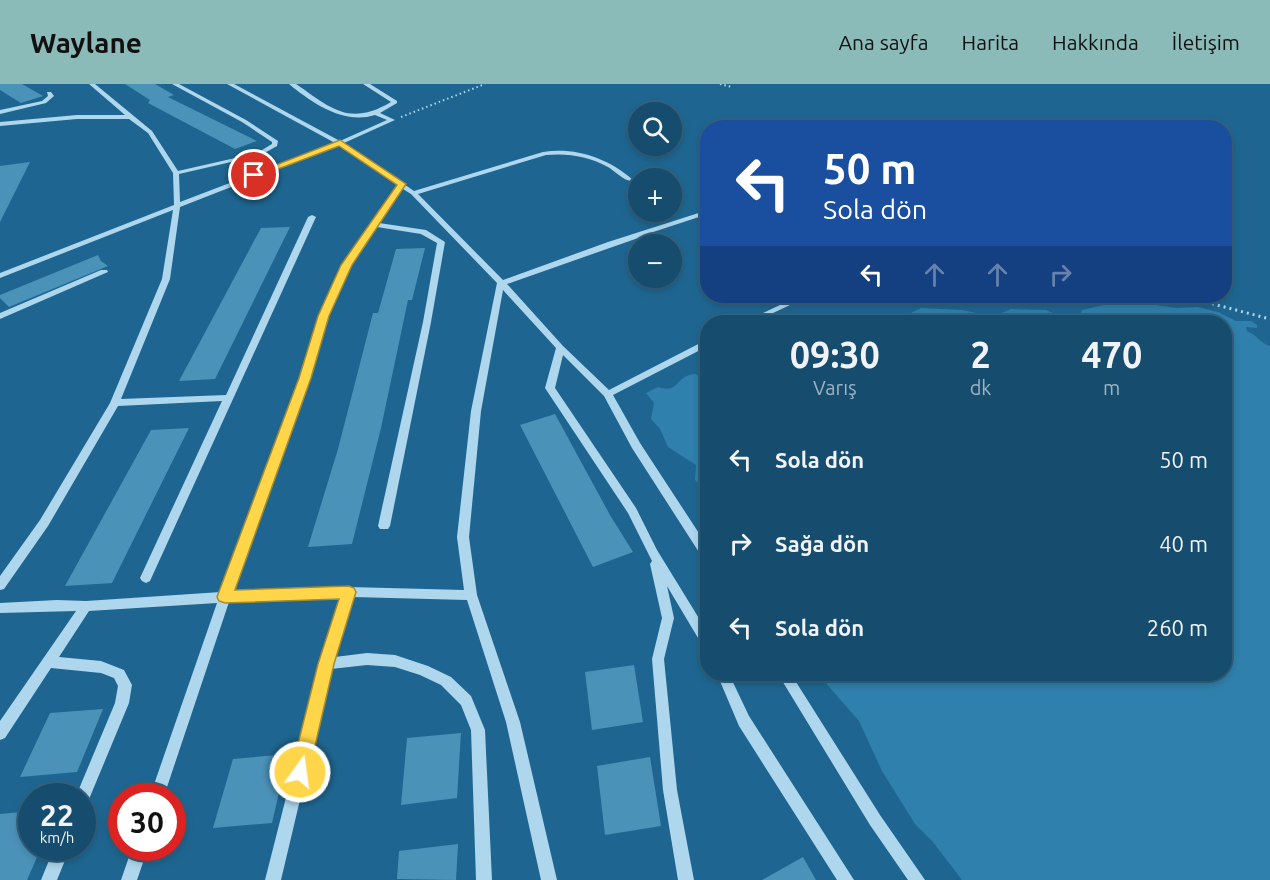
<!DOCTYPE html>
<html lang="tr">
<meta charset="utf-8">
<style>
:root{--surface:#164c6d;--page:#1f5372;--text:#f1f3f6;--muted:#9eb4c2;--line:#356380;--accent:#8bbbb9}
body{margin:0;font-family:Ubuntu,sans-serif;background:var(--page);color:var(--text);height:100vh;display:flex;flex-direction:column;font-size:22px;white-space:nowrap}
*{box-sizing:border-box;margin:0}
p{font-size:20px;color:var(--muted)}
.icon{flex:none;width:33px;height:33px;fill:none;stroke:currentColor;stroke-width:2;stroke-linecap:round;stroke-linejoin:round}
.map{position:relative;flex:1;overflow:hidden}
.drawer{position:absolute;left:700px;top:231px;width:532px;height:366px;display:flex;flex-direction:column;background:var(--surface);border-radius:24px;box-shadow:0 3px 9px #0003,0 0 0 2px var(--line)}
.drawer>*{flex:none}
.banner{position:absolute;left:700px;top:36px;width:532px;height:183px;border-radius:24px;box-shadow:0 3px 9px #0003,0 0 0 2px var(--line);background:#1a4fa0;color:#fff;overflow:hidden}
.fabs{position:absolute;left:628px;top:18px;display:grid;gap:12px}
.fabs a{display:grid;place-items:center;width:54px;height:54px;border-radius:50%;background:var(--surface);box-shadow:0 3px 9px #0003,0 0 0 2px var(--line);font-size:30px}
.speed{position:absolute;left:18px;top:699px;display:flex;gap:12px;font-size:30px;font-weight:700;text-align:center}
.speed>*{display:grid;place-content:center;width:78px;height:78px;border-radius:50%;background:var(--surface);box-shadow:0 3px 9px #0003,0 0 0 2px var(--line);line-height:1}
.speed small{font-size:15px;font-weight:400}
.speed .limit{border:9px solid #d22;background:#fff;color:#111}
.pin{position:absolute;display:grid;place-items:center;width:51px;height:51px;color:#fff;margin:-26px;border:3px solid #fff;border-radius:50%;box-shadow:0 2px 6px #0007}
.me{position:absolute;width:66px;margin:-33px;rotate:14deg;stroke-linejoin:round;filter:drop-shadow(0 0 4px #0008)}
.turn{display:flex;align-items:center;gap:21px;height:126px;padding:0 24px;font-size:27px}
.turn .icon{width:78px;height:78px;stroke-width:2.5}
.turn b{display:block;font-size:42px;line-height:51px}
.lanes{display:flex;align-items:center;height:57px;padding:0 24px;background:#0003;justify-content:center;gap:30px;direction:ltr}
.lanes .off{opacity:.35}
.eta{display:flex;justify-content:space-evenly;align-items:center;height:102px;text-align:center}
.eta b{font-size:36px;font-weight:600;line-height:42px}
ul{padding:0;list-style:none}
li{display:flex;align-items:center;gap:18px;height:84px;padding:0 24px}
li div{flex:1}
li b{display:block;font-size:22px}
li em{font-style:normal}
header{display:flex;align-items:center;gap:36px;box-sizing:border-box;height:84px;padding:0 30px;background:var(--accent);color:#111}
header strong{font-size:28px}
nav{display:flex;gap:33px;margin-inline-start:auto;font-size:21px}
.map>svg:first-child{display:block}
</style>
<header>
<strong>Waylane</strong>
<nav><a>Ana sayfa</a><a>Harita</a><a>Hakkında</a><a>İletişim</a></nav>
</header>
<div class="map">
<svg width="1270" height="796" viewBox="0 0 1270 796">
<rect width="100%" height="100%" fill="#1e6691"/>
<g fill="#2f80ac">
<path d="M1117,218l26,1 33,5 22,-1 20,5 18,9h15l6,4v3l-11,-1 1,4c10,4 13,12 23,15v534h-308l-29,-38 -18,-18 -33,-53 -23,-50 -41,-47h408v-352h-332l15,-4 -2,-3 14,-7 41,2 23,5 17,-2 9,-4 35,1 18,8h15l3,-8z"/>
<path d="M694,290l14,3v115l-13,-12 1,-15 -28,-18 -8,-18 -9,-10 3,-16 -8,-10 12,-6c22,7 16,-10 36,-13z"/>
</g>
<g fill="#4b92b9">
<path d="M0,0h22l21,12 -22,7 -21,-13z"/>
<path d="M125,0h30l19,11 -6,2 89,44 -22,8 -87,-46 2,-3z"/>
<path d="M30,78l-30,60v-56z"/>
<path d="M290,143l-75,152 -36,2 82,-153z"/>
<path d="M425,164l-13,52h-4l-27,128 -29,116 -44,3 30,-98 35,-136h5l18,-64z"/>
<path d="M98,171l3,6 7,5 -99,41 -9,-9v-3z"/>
<path d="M555,330l55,101 23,37 -40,15 -73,-142z"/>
<path d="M189,344l-77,155 -47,3 86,-156z"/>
<path d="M634,581l9,57 -51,8 -7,-58z"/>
<path d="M103,625l-26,63 -57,5 30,-64z"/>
<path d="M461,649l-4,65 -56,7 6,-67z"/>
<path d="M288,670l-16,69 -59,5 20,-69z"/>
<path d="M650,673l11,69 -56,9 -8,-69z"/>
<path d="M32,727v37h9l-14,32h-27v-66z"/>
<path d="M458,760l-2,36 -59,-1 2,-28z"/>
<path d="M803,773l13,23h-54z"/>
</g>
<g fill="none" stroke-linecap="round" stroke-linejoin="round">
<g stroke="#aed7ed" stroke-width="2" stroke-dasharray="1.5 3" stroke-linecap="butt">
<path d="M720,0l12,3"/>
<path d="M401,33l84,-33"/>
</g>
<g stroke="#aed7ed" stroke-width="3" stroke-dasharray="2 4" stroke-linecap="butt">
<path d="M1183,212l87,23"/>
<path d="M817,214l35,4 186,1 27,-7"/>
</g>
<g fill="#aed7ed" fill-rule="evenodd">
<path d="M89,0h6l57,47 26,40 79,-18 15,-9v-2l-30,-20 -70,-38h7l67,36 32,21 -1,5 -16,9 -82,19 1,28 155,-59 -108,-59h7l106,57 47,-21 -12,-5c-31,10 -63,-12 -86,-31h7c35,24 53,43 95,18l-28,-18h7l27,17v2l-17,10 15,7 -51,23 70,48 129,-39c33,-5 64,6 89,27v2c-8,0 -17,-10 -24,-14 -20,-11 -40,-14 -62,-12l-128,39 85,86 105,-38 100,-32v4l-61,20 12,10h-7l-11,-7 -134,47 56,62 46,44 99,-51v7l-95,49 27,48 68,104v15l-4,-2 -72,-112 -28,-52 -41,-41 -8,33 81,120 21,42 51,83v17l-4,-2 -37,-62 7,32 -10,41 13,131 17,90h-16l-15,-90 -11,-131 10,-41 -12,-54 2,-3 -24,-48 -83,-125 11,-40 -53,-58 -22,121 -12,126 8,58 43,127 37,158h-16l-35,-158 -39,-122 -114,-3 -18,60 32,-4 28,2 33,11 23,11 20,19 14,34 7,150h-16l-5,-150 -10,-25 -20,-20 -21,-10 -25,-8 -28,-2 -36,4 -50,211h-16l55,-216 21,-67 -112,5 -65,194h-14l67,-193 -128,8 -30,46 42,4 23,9 8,15 -3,18 -42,101 -5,2v-10h-6l39,-93 3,-17 -4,-8 -13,-5 -50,-5 -46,70 -5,2v-19l76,-110 -76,2v-10l57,-3 29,1 135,-9 79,-214 19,-62 23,-51 56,-79 -59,-41 -159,62 -10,72 -49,120 105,-4 82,-178 4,-2 4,2 -166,364 -4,2 -4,-2 -2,-3 82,-177 -104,5 -70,120 -44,63 -4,1v-14l40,-56 70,-117 52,-124 11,-69 -173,68v-5l174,-68 -1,-32 -25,-40 -19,-14h-52l-77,7v-4l77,-7h48zM403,105l8,5 86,89 -26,128 -14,126 7,53 -115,-3 -116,5 77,-214 17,-62 23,-51 27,-38 44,7 16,9 -14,79 -45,204 2,3h8l2,-3 41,-204 14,-80 -19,-12 -47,-7z"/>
<path d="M47,8h4l3,4 -8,7 -46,11v-4l42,-9 6,-5z"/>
<path d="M101,186h6l1,2 -108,47v-6z"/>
<path d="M799,212h10l-55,26h-10z"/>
<path d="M717,590h12l20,42 105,164h-17l-98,-154z"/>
<path d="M778,590h13l89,141 45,65h-17l-38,-55z"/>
<path d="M54,764h16l-13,32h-16z"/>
<path d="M132,764h16l-11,32h-16z"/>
</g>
</g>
<path fill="#ffd54a" stroke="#a68a30" stroke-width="1.5" d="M340,56l66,44 -54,81 -23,51 -18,62 -76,212 114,-4 5,2 2,4 -22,72 -25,108 -3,7 -6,2 -7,-2 -2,-7 27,-108 21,-65 -114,4 -6,-2 -2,-4 82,-219 19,-62 23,-51 56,-80 -58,-39 -82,31 -7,-2z"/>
</svg>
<div class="fabs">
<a><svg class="icon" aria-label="search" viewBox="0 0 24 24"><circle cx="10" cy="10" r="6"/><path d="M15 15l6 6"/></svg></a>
<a>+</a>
<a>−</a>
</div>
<div class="speed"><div>22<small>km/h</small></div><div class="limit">30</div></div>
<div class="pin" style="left:254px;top:91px;background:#d93025"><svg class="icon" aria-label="arrive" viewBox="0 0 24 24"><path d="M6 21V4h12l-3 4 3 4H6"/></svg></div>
<svg class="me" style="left:300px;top:688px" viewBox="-20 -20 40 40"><circle r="17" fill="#ffd54a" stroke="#fff" stroke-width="3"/><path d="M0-11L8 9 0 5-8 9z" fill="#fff"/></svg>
<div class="banner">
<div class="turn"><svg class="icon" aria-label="left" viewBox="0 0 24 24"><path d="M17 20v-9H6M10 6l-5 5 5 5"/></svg><div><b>50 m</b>Sola dön</div></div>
<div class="lanes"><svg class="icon" aria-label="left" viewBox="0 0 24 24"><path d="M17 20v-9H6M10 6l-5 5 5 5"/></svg><svg class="icon off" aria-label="ahead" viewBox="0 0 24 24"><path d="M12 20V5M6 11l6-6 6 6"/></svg><svg class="icon off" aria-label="ahead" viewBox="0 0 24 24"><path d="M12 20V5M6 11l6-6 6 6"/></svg><svg class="icon off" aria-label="right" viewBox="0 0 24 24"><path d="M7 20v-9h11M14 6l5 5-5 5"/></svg></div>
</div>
<section class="drawer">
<div class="eta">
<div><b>09:30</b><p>Varış</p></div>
<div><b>2</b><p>dk</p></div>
<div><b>470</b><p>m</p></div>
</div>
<ul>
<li><svg class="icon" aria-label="left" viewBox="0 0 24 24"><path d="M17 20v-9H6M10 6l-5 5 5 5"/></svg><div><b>Sola dön</b></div><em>50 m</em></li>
<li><svg class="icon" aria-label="right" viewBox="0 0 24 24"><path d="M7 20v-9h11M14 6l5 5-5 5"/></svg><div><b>Sağa dön</b></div><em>40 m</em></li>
<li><svg class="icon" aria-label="left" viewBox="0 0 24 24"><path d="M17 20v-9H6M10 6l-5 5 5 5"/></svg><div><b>Sola dön</b></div><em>260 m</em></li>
</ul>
</section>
</div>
